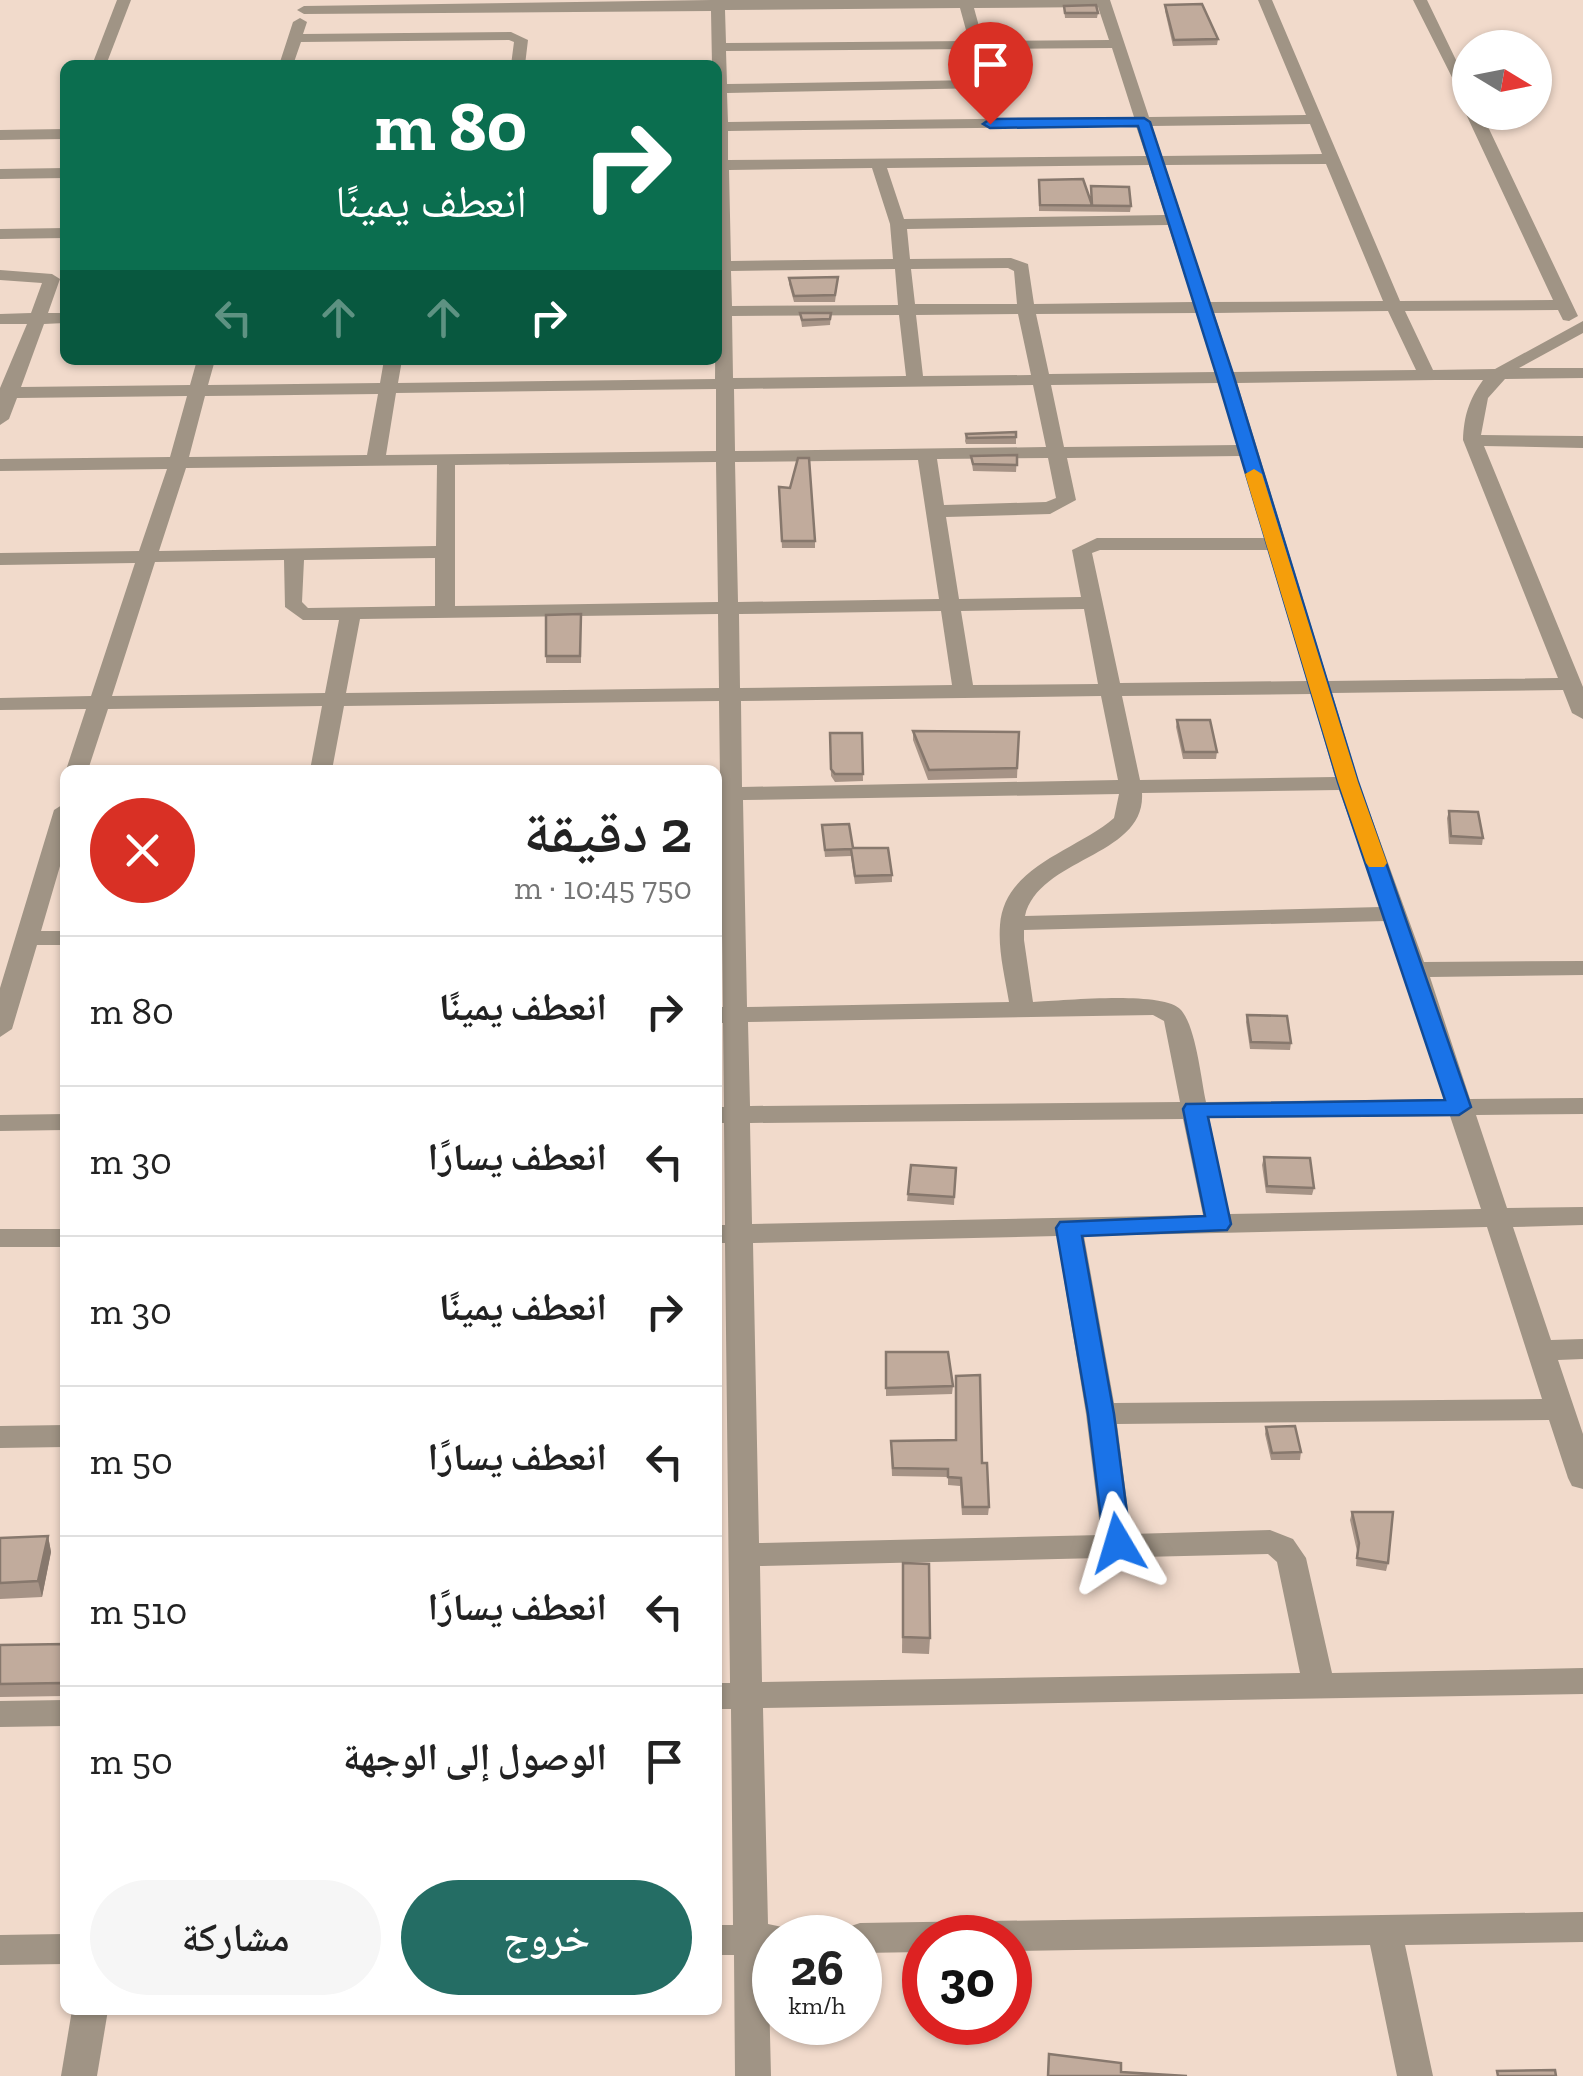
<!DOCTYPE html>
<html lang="ar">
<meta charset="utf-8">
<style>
:root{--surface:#fff;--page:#f6f6f6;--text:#222;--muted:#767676;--line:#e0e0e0;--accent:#246d64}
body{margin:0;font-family:"Zilla Slab","Noto Naskh Arabic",serif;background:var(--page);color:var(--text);direction:rtl;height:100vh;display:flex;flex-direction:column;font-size:38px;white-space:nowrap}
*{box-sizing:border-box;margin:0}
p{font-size:32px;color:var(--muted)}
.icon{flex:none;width:55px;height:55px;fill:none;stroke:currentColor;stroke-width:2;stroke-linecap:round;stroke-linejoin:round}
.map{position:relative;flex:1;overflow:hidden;direction:ltr}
.details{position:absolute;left:60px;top:765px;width:662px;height:1250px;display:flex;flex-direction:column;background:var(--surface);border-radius:15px;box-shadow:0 2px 8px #0004;direction:rtl}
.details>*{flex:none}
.banner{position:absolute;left:60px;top:60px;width:662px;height:305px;border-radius:15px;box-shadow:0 2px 8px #0004;direction:rtl;background:#0b6e4f;color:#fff;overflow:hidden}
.needle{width:65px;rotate:100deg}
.tools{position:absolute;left:1452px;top:30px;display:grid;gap:20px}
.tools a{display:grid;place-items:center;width:100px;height:100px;border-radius:50%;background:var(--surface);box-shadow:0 2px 8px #0004;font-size:50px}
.speed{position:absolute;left:752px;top:1915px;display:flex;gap:20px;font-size:50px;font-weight:700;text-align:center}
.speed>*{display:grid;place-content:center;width:130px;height:130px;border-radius:50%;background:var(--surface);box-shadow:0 2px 8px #0004;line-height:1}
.speed small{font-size:25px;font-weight:400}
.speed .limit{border:15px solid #d22;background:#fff;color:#111}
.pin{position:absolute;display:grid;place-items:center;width:85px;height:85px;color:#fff;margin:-102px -42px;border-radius:50% 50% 50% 0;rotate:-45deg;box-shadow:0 0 10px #0007}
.pin .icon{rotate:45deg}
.me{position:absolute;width:110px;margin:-55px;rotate:353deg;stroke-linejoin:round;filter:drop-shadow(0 0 8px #0008)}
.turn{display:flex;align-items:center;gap:35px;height:210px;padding:0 30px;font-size:45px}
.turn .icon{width:130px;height:130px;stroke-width:2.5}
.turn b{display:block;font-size:70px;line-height:85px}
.lanes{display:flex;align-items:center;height:95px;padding:0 30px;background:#0003;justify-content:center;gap:50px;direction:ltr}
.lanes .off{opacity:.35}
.round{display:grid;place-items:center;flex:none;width:105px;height:105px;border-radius:52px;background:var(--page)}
.head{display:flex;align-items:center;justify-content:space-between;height:170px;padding:0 30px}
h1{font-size:60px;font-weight:600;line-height:75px}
.primary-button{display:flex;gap:20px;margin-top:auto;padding:20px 30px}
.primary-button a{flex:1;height:115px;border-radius:60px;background:var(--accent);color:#fff;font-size:40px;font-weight:600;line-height:115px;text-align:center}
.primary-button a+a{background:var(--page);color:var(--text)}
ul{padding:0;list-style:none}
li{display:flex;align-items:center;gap:30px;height:150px;padding:0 30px;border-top:2px solid var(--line)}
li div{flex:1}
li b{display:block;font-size:38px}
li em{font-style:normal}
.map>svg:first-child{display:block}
</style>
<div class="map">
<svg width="1583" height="2076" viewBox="0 0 1583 2076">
<rect width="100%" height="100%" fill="#f1dacb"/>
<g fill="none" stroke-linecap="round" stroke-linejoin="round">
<g fill="#a09485" fill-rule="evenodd">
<path d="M117,0h14l-25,65h-14z"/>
<path d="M711,0h399l39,117 157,-2 -48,-115h14l128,301 153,-1 -88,-188 3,-3 -55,-109h14l43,89v23h11l97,204 -9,5 -6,-1 -5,-10 -153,1 28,59 62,-1 88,-48v12l-64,35h64v10l-78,1 -17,19 -7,37 102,1v12l-99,-2 99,241v32l-11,-6 -9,-23 -231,3 27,90 65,179 159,-1v14l-153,2 40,122 113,-1v16l-107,1 31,93 76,-1v18l-70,2 38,113 32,-1v20l-25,1 25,74v55l-11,-3 -4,-8 -19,-58 -432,4 14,110 139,-4 23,9 13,19 26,115 251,-5v26l-820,14 5,216 19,4 5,10h-17v16h-7l3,122h-36l-1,-121h-16v-30h15l-2,-216h-13v-26h12l-5,-440h-7v-18h7l-1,-102h-6v-16h6l-1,-84h-5v-16h5l-4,-306 -375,5 -12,64h-22l12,-64 -214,3 -20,61h-22l20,-61 -86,1v-12l91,-2 44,-133 -135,2v-12l139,-2 28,-82 -167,2v-12l170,-2 17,-61 -170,2 -8,21 -9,6v-37l27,-64h-27v-10l31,-1 11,-30 -42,-3v-10l52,4 8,5 -12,34h17v10l-21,1 -23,63 169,-2 7,-25h18l-7,25 172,-2 4,-23h18l-4,23 317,-4 3,-314h-6l-1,-54 -407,3 -7,-4 7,-4zM1098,7l11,33 -126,1 -9,-33zM960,8l9,33 -243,2 -1,-33zM1112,48l22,69 -406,5 -1,-29 261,-5 7,-4 -9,-35zM971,49l8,31 -252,4 -1,-33zM1310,124l12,30 -160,2 -10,-30zM1136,126l10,30 -418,4v-29zM1326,164l57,137 -173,1 -45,-137zM1149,165l16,50 -261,4 -17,-51zM872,168l18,56 3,35 -162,2 -2,-91zM1168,225l25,77 -159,2 -6,-40 -17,-6 -101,1 -3,-30zM1008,268l6,3 3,33h-102l-4,-35zM895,269l3,36 -166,1 -1,-35zM1388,311l28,59 -183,2 -19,-59zM1196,313l20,59 -167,2 -13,-60zM1018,314l13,61 -108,1 -7,-61zM899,315l7,61 -173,2 -1,-62zM1435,380h48c-14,20 -19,35 -20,60l95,238 -230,3 -91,-298zM1219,383l18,62 -173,2 -13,-62zM1033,385l13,62 -311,4 -1,-62zM716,389v62l-330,4 10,-62zM378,394l-11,61 -178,2 16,-61zM1240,456l25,82h-168l-25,12 9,47 -122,2 -13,-82 104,-3 26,-14 -9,-42zM1048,458l8,40 -10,4 -102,3 -7,-46zM918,460l21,139 -201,3 -3,-140zM716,462l2,140 -263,4v-141zM437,465l-1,81 -277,5 27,-83zM1100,550h168l39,131 -187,2 -28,-130zM435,558v48l-127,2 -6,-6 2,-42zM284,560l1,47 18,13h36l-14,73 -213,3 43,-134zM1084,609l14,75 -125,1 -12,-74zM941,611l11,74 -212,3 -1,-74zM718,614l1,74 -373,5 14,-74zM1311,694l24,83 -195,3 -18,-84zM1101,696l17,84 -376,7 -1,-86zM1339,790l42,117 -356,9c14,-59 121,-59 117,-123zM1119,794l-5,24c-38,33 -110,48 -114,107 -2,26 5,52 9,77l-262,5 -4,-207zM1386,921l59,178 -239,3c-5,-23 -10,-75 -25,-92 -18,-20 -118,-9 -148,-8l-9,-62v-10zM1153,1015l11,6 16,81 -430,4 -2,-84zM1450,1116l31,93 -252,5 -20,-96zM1183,1119l20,96 -451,9 -2,-101zM1487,1227l55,172 -428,4 -30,-167zM1057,1236l29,178 15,121 -342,8 -6,-300zM1268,1554l9,8 23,111 -538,9 -2,-116z"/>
<path d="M300,18l7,4 -4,12 208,-2 17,8 -3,25h-14l3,-23 -5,-2 -208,2 -8,23h-14l14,-43z"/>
<path d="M65,129v10l-65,1v-10z"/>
<path d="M65,168v10l-65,1v-10z"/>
<path d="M65,228v10l-65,1v-10z"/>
<path d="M65,803v46l-24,82h24v14h-28l-25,84 -12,8v-49l54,-178z"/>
<path d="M65,1114v16l-65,1v-16z"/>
<rect x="0" y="1229" width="65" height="18"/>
<path d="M65,1425v22l-65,1v-22z"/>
<path d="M65,1700v26l-65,1v-26z"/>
<path d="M1583,1912v30l-178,3 28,131h-36l-27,-131 -360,6v-13h-85v14l-65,1v-15h-17l5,-11 12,-4z"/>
<path d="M65,1934v30l-65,1v-30z"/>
<path d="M72,2010h36l-11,66h-36z"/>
</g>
</g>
<g fill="#a69386">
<path d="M1165,5l53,34 -1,6 -44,1 -8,-35z"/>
<path d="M1064,6l34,7 -1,5h-32z"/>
<path d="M1039,180l52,23 40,3 -1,6 -91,-1z"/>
<path d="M838,277l-3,25h-41l-5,-18v-6z"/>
<path d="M800,313h31l-1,12 -28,2z"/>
<path d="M1016,432v12h-50l-1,-3 1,-7z"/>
<path d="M1017,455l-1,17 -43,-1 -2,-15z"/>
<path d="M779,487l11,1 25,53v7h-33z"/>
<path d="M581,614v49h-35v-48z"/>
<path d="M1177,720l40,32 -1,7h-33l-7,-32z"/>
<path d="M913,731l106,1 -2,46 -89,2 -15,-40z"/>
<path d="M830,733h32l1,48 -28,1 -4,-6z"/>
<path d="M1449,811l34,27 -1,7 -33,-1 -2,-26z"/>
<path d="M822,825l70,50v7l-37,2 -4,-28 -26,1z"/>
<path d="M1247,1015l44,28 -1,7 -40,-1 -4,-27z"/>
<path d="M1264,1157l50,31 -2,7 -46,-2 -4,-28z"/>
<path d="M911,1165l45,3 -2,37 -47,-4z"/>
<path d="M886,1352l67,34 -1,8 -66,2z"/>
<path d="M1266,1427l35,25 -1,8h-29l-6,-26z"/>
<path d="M891,1449l91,14 7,44 -1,8h-26l-2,-29 -12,-1v-8l-56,-1z"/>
<path d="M1352,1512l36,51 -2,8 -30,-5 1,-15 -7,-31z"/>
<path d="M48,1536l3,16 -9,45 -42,2v-61z"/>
<path d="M903,1563l27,75 -1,16 -27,-1z"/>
<path d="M65,1644v52l-65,1v-52z"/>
</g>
<path fill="#87786d" d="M48,1536l3,16 -9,45 -4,-16z"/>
<g fill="#c1ab9c" stroke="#87786d" stroke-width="2.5">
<path d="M1202,4l16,35 -44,1 -9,-35z"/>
<path d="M1096,5l2,8h-33l-1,-7z"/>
<path d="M1083,179l9,26 -1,-19 38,1 2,19 -91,-1 -1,-25z"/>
<path d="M838,277l-3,18 -41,1 -5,-18z"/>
<path d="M800,313h31l-1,6 -28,1z"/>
<path d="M1016,432v5l-49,1 -1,-4z"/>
<path d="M1017,455v10l-44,-1 -2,-8z"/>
<path d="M798,458h11l6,83h-33l-3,-54 11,1z"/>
<path d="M581,614l-1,42h-34v-41z"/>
<path d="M1177,720h33l7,32h-33z"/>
<path d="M913,731l106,1 -2,36 -88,2z"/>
<path d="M830,733h32l1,41h-28l-4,-5z"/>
<path d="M1449,811l29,1 5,26 -32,-2z"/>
<path d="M849,824l4,24h35l4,27 -37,1 -4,-27 -26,1 -3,-25z"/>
<path d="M1247,1015l40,1 4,27 -40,-1z"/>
<path d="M1264,1157l46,1 4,30 -47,-2z"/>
<path d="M911,1165l45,3 -2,29 -46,-3z"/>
<path d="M886,1352h62l5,34 -67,2z"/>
<path d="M980,1375l2,88h5l2,44h-26l-2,-29 -13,-1v-8l-55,-1 -2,-27 65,-1v-64z"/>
<path d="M1295,1426l6,26 -29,1 -6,-26z"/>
<path d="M1352,1512h41l-5,51 -31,-5 2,-15z"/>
<path d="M48,1536l-10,45 -38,2v-45z"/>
<path d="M903,1563l26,1 1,74 -27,-1z"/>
<path d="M65,1644v45l-3,-6 -62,1v-39z"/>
<path d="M1049,2054l72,9v9l66,4h-139z"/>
<path d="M1555,2070l1,6h-58l-1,-5z"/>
</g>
<path fill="#1a73e8" stroke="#114b97" stroke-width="2.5" d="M1144,118l6,4 84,255 124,405 113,325 -12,8 -251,2 23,107 -4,6 -145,6 32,178 17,129 -4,7 -9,3 -10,-3 -4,-7 -16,-129 -32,-186 4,-6 145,-6 -22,-107 3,-5 259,-4 -107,-318 -121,-405 -79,-251 -148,2 -7,-4 7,-5z"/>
<path fill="#f59e0b" d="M1254,469l8,5 96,308 29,81 -3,4h-15l-3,-4 -28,-81 -93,-308z"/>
</svg>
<div class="tools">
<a><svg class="needle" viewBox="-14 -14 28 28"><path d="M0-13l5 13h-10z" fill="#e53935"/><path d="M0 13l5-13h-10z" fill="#767676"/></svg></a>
</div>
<div class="speed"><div>26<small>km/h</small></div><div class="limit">30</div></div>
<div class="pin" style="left:990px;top:124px;background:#d93025"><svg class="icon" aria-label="arrive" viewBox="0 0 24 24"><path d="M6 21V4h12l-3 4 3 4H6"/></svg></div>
<svg class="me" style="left:1118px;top:1543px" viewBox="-20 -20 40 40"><path d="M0-17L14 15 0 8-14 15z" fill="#1a73e8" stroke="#fff" stroke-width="4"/></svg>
<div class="banner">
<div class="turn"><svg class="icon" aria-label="right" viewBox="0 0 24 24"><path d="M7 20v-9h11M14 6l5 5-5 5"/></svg><div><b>80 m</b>انعطف يمينًا</div></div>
<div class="lanes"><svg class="icon off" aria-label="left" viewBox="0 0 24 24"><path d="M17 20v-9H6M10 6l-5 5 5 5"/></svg><svg class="icon off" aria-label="ahead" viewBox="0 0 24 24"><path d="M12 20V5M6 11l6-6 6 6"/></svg><svg class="icon off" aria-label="ahead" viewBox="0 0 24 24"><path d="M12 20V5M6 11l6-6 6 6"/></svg><svg class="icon" aria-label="right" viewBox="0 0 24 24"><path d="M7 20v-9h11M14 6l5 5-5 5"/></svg></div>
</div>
<section class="details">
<div class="head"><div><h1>2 دقيقة</h1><p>750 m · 10:45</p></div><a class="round" style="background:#d93025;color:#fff"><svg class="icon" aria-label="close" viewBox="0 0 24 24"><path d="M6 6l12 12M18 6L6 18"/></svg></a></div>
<ul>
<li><svg class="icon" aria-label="right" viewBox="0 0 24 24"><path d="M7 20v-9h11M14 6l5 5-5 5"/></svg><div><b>انعطف يمينًا</b></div><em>80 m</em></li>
<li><svg class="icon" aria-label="left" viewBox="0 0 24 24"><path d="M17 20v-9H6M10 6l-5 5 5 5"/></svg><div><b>انعطف يسارًا</b></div><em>30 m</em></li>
<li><svg class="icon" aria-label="right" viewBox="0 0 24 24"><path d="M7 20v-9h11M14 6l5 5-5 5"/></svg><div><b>انعطف يمينًا</b></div><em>30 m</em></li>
<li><svg class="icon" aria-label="left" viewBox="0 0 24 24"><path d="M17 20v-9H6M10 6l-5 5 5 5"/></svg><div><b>انعطف يسارًا</b></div><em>50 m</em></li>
<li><svg class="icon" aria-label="left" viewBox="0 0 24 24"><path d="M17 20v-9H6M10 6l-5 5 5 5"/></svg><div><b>انعطف يسارًا</b></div><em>510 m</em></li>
<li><svg class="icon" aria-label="arrive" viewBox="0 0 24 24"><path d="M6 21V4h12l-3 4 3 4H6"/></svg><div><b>الوصول إلى الوجهة</b></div><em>50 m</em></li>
</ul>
<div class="primary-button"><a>خروج</a><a>مشاركة</a></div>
</section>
</div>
